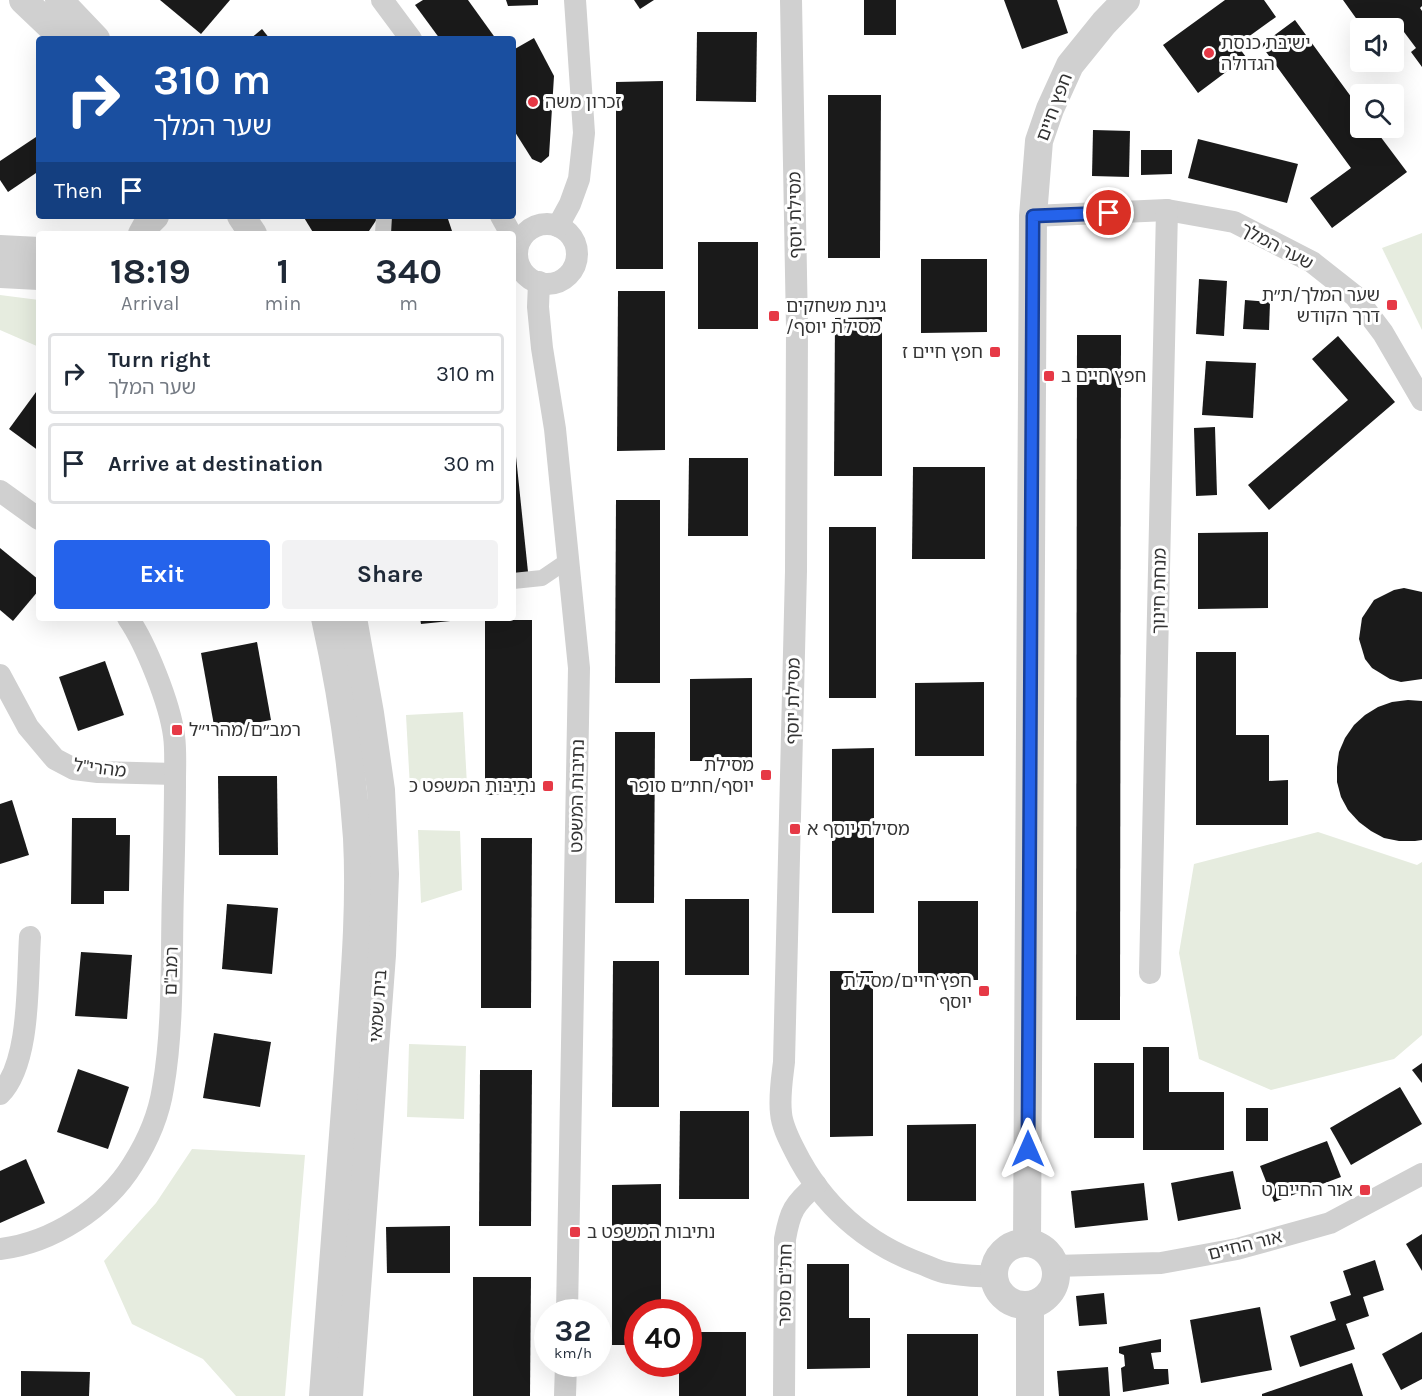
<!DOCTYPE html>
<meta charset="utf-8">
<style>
:root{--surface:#fff;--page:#f2f2f3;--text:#1f2937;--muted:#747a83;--line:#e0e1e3;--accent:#2563eb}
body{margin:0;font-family:Karla,"Noto Sans Hebrew",sans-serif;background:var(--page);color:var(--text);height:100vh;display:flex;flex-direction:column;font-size:22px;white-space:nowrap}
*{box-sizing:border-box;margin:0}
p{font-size:20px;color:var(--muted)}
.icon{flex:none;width:33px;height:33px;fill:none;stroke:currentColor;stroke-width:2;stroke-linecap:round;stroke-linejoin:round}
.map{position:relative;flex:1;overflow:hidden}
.panel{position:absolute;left:36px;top:231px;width:480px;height:390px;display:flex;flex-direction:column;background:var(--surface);border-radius:6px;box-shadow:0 6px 24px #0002}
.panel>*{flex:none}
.top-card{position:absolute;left:36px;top:36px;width:480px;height:183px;border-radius:6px;box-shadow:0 6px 24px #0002;background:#1a4fa0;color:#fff;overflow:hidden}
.fabs{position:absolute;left:1350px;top:18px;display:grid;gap:12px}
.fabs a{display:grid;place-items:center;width:54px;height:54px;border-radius:6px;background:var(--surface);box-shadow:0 6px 24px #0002;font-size:30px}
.speed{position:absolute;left:534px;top:1299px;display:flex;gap:12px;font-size:30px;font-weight:700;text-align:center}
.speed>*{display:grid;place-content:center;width:78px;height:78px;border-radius:50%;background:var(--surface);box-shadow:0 6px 24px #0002;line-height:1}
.speed small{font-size:15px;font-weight:400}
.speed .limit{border:9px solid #d22;background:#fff;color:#111}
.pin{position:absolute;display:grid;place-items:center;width:51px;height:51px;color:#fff;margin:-26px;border:3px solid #fff;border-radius:50%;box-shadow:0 2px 6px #0007}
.me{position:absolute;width:66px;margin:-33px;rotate:0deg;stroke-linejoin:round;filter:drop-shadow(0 0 4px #0008)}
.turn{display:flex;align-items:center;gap:21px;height:126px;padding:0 18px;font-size:27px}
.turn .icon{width:78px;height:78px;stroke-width:2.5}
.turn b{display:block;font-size:42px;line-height:51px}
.then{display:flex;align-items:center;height:57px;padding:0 18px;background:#0003;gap:12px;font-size:22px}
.eta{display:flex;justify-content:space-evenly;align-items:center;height:102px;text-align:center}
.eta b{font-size:36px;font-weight:700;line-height:42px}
.cta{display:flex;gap:12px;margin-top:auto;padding:12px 18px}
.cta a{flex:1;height:69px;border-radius:6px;background:var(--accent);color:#fff;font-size:24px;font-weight:700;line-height:69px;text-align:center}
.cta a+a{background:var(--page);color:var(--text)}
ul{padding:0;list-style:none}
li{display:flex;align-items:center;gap:18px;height:81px;margin:0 12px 9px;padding:0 6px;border:3px solid var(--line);border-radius:6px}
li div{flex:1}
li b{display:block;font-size:22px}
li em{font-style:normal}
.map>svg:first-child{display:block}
</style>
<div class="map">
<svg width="1422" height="1396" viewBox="0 0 1422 1396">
<rect width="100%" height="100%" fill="#fff"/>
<g fill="#e6ecdf">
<path d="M1422,233v97l-40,-82z"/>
<path d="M0,295l39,5v47l-39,-17z"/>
<path d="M463,712l4,73 -57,3 -4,-73z"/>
<path d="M418,830l42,1 2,59 -41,13z"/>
<path d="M1318,832l99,33 5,-3v173l-28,24 -123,31 -72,-31 -20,-106 15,-89z"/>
<path d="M409,1044l57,2 -2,73 -57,-2z"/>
<path d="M192,1149l113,6 -20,241h-49l-33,-37 -71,-35 -28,-63 52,-58z"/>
</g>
<g fill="#1a1a1a">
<path d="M160,0h70l-29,34z"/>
<path d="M423,0h45l28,39h-56l-25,-34z"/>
<path d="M506,0h32v5l-30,1z"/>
<path d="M634,0h20l-14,9z"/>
<rect x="864" y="0" width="32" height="35"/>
<path d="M1004,0h53l11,33 -46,16z"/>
<path d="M1225,0h39l12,17 -39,28 9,12 -48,36 -35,-48z"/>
<path d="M1343,0h79v6l-2,2 2,3v56l-11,-15 5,-4 -18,-24 -7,4h-28z"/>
<path d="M1295,20l65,89v19h14l33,44 -75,56 -22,-30 41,-30 -90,-123z"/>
<path d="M262,29l8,10h-20z"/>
<path d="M697,32h60l-1,70 -60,-1z"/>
<path d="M534,38l20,38 -5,80 -8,7 -9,-4 -19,-30v-79z"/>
<path d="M663,81v188h-47v-187z"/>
<path d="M828,95h53l-1,163h-52z"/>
<path d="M1093,130l37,1 -1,46 -37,-1z"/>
<path d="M39,135v36l-31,21 -8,-12v-19z"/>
<path d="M1198,139l100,25 -11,39 -99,-25z"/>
<path d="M1141,150h31v24l-31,1z"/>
<path d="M303,216h76l-12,18h-53z"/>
<path d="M390,216h57l6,18h-64z"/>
<rect x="698" y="242" width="60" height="87"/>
<path d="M921,259h66v73l-66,1z"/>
<path d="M1199,279l28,2 -3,55 -28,-2z"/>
<path d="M618,291h47v159l-48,1z"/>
<path d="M1245,300l25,2 -1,28 -26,-1z"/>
<path d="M882,317v159h-48l1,-158z"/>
<path d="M1077,335h44l-1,685h-44z"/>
<path d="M1338,336l57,66 -126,108 -21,-25 100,-85 -36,-41z"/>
<path d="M1206,361l50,2 -3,55 -51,-3z"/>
<path d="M39,388v63l-30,-22z"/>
<path d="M1215,427l2,68 -21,1 -2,-68z"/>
<path d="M513,447h2l13,125 -15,2z"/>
<path d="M689,458h59v78h-60z"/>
<path d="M913,467h72v92h-73z"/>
<path d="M616,500h44v183h-45z"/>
<rect x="829" y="527" width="47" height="171"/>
<path d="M1268,532v76l-70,1v-76z"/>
<path d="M0,548l39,32v10l-26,31 -13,-11z"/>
<path d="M1404,588l18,4v87l-21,3 -11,-3 -18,-11 -7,-9 -6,-20 3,-21 12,-18 20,-10z"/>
<path d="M420,618h40v2l-39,4z"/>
<rect x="485" y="620" width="47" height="175"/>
<path d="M257,642l14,78 -56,11 -14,-78z"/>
<path d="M1196,652h40v83h33v46l19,-1v45h-92z"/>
<path d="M105,661l19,54 -46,16 -19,-54z"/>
<path d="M752,678v83h-62v-82z"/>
<path d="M984,682v74h-69v-73z"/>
<path d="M1408,700l14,1v139l-7,1h-16l-15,-3 -13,-7 -12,-9 -11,-12 -7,-13 -4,-15v-15l2,-15 6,-14 9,-13 11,-10 13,-8 14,-5z"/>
<path d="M615,732h40l-1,171h-39z"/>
<path d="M874,748v165h-42v-164z"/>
<path d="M218,776h59l1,79h-59z"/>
<path d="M12,800l17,55 -29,9v-60z"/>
<path d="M72,818h44v17h14l-1,56h-25v13h-33z"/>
<path d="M481,838h51l-1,170h-50z"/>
<rect x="685" y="899" width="64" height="76"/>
<rect x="918" y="901" width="60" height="79"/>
<path d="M227,904l51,4 -6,66 -50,-5z"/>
<path d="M81,952l51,3 -5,64 -52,-3z"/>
<path d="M613,961h46v146h-47z"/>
<path d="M830,971h43v165l-43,1z"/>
<path d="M214,1033l57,9 -11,65 -57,-9z"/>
<path d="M1143,1047h26v45h55v58h-81z"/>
<rect x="1094" y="1063" width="40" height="75"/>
<path d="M1422,1063v20l-10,-13z"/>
<path d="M78,1069l51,18 -21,62 -51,-17z"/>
<path d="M480,1070h52l-1,156h-52z"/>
<path d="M1400,1087l22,37 -71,41 -21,-37z"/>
<rect x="1246" y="1108" width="22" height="33"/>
<path d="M680,1111h69v88h-70z"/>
<path d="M976,1124v77h-69v-76z"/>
<path d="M1327,1141l14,36 -67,25 -14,-36z"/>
<path d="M26,1159l19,44 -45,20v-52z"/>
<path d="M1233,1171l8,38 -63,12 -7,-38z"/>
<path d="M1144,1183l4,37 -73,8 -4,-37z"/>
<path d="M661,1184v128h-23v33h-26v-160z"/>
<path d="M450,1226v47h-63l-1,-46z"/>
<path d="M1422,1234v37l-16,-27z"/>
<path d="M1375,1260l9,30 -21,7 6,19 -23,8 9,25 -55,18 -10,-31 46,-16 -6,-18 21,-7 -8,-24z"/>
<path d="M807,1264h42v54h21v50l-63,1z"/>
<path d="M473,1277h58l-1,119h-57z"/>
<path d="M1104,1293l3,31 -28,2 -3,-30z"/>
<path d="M1260,1307l12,63 -71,13 -11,-63z"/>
<path d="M688,1332h58v64h-67v-32h9z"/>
<path d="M1422,1332v47l-21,11 -19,-36z"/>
<rect x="907" y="1334" width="71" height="62"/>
<path d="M1161,1339v13l-10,1 3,16h14l1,15 -46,8 -2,-24 4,-2 -1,-11 -5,-2v-6z"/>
<path d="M1352,1363l11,33h-101v-2z"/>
<path d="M1108,1367l2,29h-51l-2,-25z"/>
<path d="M21,1371l69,1 -1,24h-68z"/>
</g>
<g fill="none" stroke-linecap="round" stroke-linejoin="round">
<g stroke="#d0d0d0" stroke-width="16">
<path d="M383,234l1,-18"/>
<path d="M513,581l29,-3 25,-17"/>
</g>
<g stroke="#d0d0d0" stroke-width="22">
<path d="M382,0l29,39"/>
<path d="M791,0l6,328 -1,243 -12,491c-2,17 -5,34 -3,51 1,13 8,26 14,38 27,54 71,93 127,113 8,3 17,8 26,9 15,3 31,3 46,4"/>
<path d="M501,216l10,18"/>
<path d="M1033,216l134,-6 67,12 78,40 43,34 28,37 39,67"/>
<circle cx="547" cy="254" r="30"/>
<path d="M558,226l12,-22 9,-25 5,-46 -9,-133"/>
<path d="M539,282l-1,25 4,41 13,81 24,239 -12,644"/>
<path d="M0,491l39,28"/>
<path d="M0,675l28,52 27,32 19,10 24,3 77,2"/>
<path d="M1150,973l17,-763"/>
<path d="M0,1094c31,-31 27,-114 30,-157"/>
<path d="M0,1249c52,-6 106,-41 133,-85 14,-22 26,-50 30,-76 11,-62 8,-135 10,-198 1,-37 2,-73 2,-109 0,-15 1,-31 -1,-45 -4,-32 -28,-92 -46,-118"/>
<path d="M1055,1266l106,-3 76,-14 93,-26 92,-49"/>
<path d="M565,1396l1,-32"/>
<path d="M784,1396l1,-157c5,-28 9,-35 31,-54"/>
</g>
<g stroke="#d0d0d0" stroke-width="28">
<path d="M23,0l41,39"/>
<path d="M59,0l37,39"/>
<path d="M241,216l12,18"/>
<path d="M142,234l6,-11 7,-7"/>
<path d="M0,249l39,2"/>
<path d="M0,274l39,2"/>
<path d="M1027,1243l6,-1027 6,-75 11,-32 20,-44 34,-42 22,-23"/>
<circle cx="1025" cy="1274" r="31"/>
<path d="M1030,1305v91"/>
<path d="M323,1396c8,-109 17,-218 25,-326 5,-77 13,-155 9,-232 -5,-73 -16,-148 -32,-220"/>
<path d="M349,1396l33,-441 3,-81 -4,-84 -11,-77 -17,-95"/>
</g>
</g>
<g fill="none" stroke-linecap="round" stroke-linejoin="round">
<g stroke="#184099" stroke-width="15">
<path id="route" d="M1028,1149l5,-933 76,-3"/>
</g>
<use href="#route" stroke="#2563eb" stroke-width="10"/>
</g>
<g fill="#e63946" stroke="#fff" stroke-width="2">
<circle cx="1209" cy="53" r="6"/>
<circle cx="533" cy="102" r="6"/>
<rect x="1386" y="299" width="12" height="12" rx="3"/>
<rect x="768" y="310" width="12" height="12" rx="3"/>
<rect x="989" y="346" width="12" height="12" rx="3"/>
<rect x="1043" y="370" width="12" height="12" rx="3"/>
<rect x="171" y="724" width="12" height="12" rx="3"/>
<rect x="760" y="769" width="12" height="12" rx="3"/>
<rect x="542" y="780" width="12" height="12" rx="3"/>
<rect x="789" y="823" width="12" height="12" rx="3"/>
<rect x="978" y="985" width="12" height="12" rx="3"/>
<rect x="1359" y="1184" width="12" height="12" rx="3"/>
<rect x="569" y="1226" width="12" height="12" rx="3"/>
</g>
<g text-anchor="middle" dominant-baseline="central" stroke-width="6" stroke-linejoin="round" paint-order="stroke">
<g font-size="18" fill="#333" stroke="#fff" text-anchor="start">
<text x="1221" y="43">ישיבת כנסת<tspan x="1221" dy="21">הגדולה</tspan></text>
<text x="545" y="102">זכרון משה</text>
<text x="1380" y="295" text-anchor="end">שער המלך/ת״ת<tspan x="1380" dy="21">דרך הקודש</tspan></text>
<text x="786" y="306">גינת משחקים<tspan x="786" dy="21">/מסילת יוסף</tspan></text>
<text x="983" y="352" text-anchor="end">חפץ חיים ז</text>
<text x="1061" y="376">חפץ חיים ב</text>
<text x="189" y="730">רמב״ם/מהרי״ל</text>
<text x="754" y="765" text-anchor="end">מסילת<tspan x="754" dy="21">יוסף/חת״ם סופר</tspan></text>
<text x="536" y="786" text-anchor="end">נתיבות המשפט כ</text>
<text x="807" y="829">מסילת יוסף א</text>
<text x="972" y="981" text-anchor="end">חפץ חיים/מסילת<tspan x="972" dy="21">יוסף</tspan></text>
<text x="1353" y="1190" text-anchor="end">אור החיים ט</text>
<text x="587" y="1232">נתיבות המשפט ב</text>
</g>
<g font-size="18" fill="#333" stroke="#fff">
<text transform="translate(1054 107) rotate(-69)">חפץ חיים</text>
<text transform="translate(795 215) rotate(-91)">מסילת יוסף</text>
<text transform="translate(1277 246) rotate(28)">שער המלך</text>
<text transform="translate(1159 591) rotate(-89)">מנחת חינוך</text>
<text transform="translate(793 701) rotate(-89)">מסילת יוסף</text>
<text transform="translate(100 768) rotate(7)">מהרי"ל</text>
<text transform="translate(577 796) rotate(-89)">נתיבות המשפט</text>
<text transform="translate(171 971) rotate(-88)">רמב"ם</text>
<text transform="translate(378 1006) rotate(-86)">בית שמאי</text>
<text transform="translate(1245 1245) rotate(-14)">אור החיים</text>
<text transform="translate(785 1285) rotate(-89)">חת"ם סופר</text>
</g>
</g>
</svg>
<div class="fabs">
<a><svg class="icon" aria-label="sound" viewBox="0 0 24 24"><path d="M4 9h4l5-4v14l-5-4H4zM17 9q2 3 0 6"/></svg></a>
<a><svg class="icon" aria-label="search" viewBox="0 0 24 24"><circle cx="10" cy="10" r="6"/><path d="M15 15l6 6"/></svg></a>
</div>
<div class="speed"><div>32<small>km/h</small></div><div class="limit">40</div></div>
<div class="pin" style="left:1109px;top:213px;background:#d93025"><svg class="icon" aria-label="arrive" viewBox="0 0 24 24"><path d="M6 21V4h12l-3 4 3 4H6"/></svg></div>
<svg class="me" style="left:1028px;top:1149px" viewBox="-20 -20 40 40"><path d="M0-17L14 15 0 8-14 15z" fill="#2563eb" stroke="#fff" stroke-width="4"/></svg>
<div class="top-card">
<div class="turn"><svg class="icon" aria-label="right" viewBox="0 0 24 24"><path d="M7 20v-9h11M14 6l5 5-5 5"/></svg><div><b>310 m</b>שער המלך</div></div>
<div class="then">Then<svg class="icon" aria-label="arrive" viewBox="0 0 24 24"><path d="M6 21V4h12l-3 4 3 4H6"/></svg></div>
</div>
<section class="panel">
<div class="eta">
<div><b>18:19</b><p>Arrival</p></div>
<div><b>1</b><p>min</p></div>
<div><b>340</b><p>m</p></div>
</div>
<ul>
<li><svg class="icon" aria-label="right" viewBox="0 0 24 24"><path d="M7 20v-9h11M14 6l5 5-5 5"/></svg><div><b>Turn right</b><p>שער המלך</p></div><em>310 m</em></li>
<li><svg class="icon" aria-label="arrive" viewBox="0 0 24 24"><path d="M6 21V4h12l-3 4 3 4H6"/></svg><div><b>Arrive at destination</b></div><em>30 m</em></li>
</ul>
<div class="cta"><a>Exit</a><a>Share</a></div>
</section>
</div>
